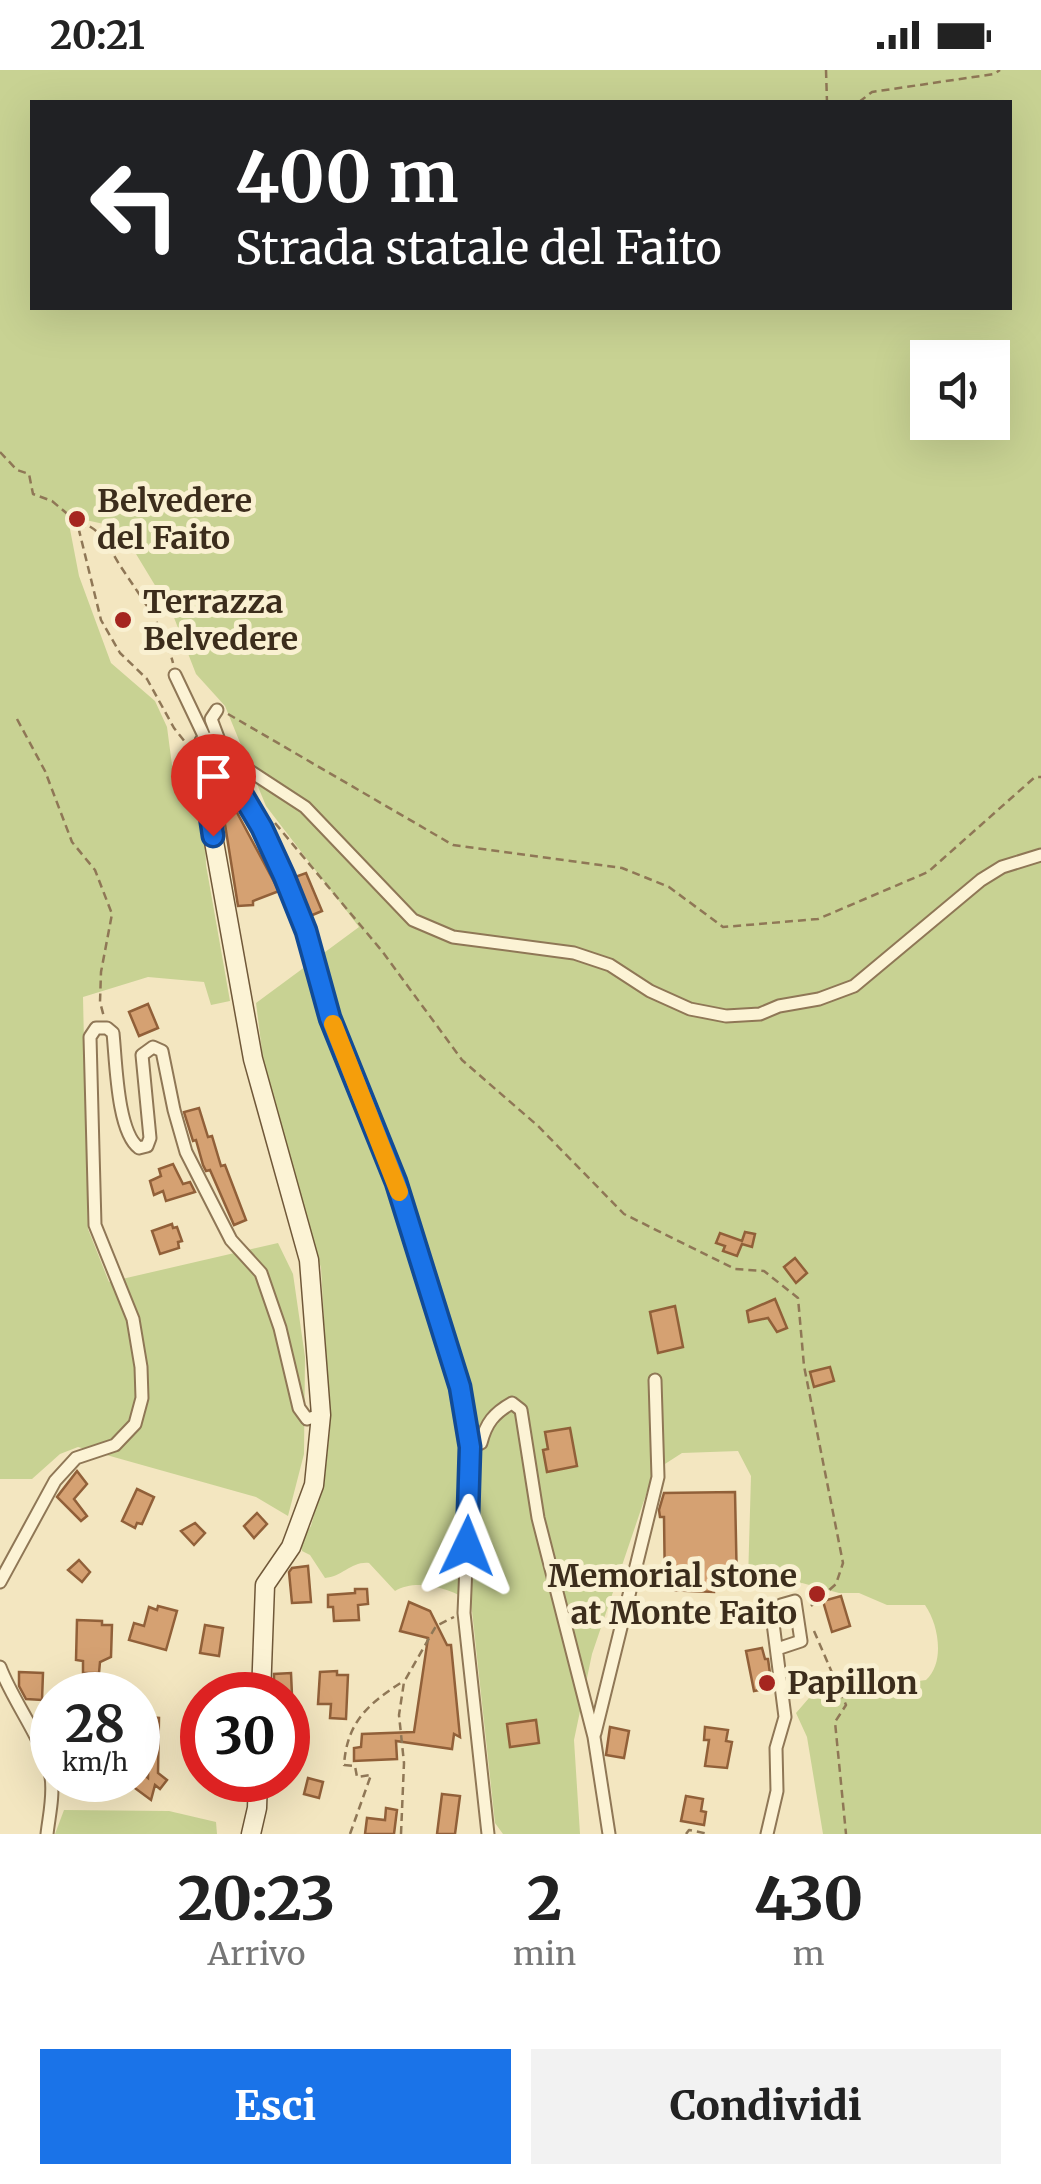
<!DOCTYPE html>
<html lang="it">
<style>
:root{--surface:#fff;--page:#f2f2f2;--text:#222;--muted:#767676;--accent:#1a73e8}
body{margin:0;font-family:Merriweather,serif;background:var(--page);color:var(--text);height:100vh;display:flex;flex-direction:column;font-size:38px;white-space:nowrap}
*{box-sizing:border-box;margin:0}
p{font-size:32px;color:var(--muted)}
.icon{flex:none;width:55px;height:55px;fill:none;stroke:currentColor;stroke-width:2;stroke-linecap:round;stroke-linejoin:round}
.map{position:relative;height:1764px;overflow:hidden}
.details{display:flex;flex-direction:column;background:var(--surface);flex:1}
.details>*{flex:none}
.guide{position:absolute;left:30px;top:30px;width:982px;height:210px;border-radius:0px;box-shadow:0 10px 40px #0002;background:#202124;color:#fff;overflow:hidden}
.tools{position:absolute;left:910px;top:270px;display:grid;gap:20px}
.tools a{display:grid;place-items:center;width:100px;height:100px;border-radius:0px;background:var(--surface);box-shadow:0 10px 40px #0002;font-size:50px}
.speed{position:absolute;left:30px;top:1602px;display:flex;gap:20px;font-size:50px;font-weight:700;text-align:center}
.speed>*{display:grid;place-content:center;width:130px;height:130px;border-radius:50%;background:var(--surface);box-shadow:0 10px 40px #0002;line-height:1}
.speed small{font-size:25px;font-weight:400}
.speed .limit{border:15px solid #d22;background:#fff;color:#111}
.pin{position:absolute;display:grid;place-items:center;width:85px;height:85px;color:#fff;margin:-102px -42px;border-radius:50% 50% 50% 0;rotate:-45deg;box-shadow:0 0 10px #0007}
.pin .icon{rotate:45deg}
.me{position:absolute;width:110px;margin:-55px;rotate:2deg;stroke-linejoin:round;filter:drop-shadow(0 0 8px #0008)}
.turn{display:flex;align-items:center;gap:35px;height:210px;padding:0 40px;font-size:45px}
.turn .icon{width:130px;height:130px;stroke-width:2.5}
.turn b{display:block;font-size:70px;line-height:85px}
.eta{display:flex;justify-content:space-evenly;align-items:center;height:170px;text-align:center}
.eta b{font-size:60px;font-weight:800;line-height:70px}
.action{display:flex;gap:20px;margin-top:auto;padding:20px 40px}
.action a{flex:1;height:115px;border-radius:0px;background:var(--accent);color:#fff;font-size:40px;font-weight:800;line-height:115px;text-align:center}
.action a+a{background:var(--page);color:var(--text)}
.status{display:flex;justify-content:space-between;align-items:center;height:70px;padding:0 50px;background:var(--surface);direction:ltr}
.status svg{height:28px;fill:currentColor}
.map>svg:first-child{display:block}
</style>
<div class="status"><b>20:21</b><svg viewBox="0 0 49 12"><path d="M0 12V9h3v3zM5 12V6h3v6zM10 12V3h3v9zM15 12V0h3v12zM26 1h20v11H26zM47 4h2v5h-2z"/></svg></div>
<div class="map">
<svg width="1041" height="1764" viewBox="0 0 1041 1764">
<rect width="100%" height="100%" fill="#f3e6c0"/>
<g fill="#c8d293" fill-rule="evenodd">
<path d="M0,0h1041v1764h-218l-16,-97 -11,-24 13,-15 9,-3 108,-15c19,-17 13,-55 -1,-75h-38l-28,-12h-20l-37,-10 -38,7 -16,-9 3,-105 -13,-25 -56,2 -28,18 -62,183 -18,86 6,94h-77l-8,-11 -24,-221c-20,-14 -55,-24 -76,-11l-26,-28c-17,-2 -27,14 -44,15l-15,-23 -8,-4 -1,-10 10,-15 14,-52 5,-46 -9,-160 -56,-193 -9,-72 103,-76 -93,-121 -41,-100 -29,-32 -23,-59 -40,-66 -20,-23 -32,-7 -12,5 10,52 32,87 44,38 12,26 5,38 32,49 2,51 24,136 -19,4 -7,-23 -56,-5 -65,20 5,232 21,53 169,-39 15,31 12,83 -1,97 -16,62 -32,-19 -178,-50 -18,7 -28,25h-32zM32,32h978v206h-978zM928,288h64v64h-64z"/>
<path d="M64,1740l105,1 47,11 1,12h-162z"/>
</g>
<g fill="#d5a172" stroke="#916039" stroke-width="2.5">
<path d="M226,722l53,99 -26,10v4l-15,1 -18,-113z"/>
<path d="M306,803l16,38 -12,5 -15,-39z"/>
<path d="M148,934l10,24 -19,8 -10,-24z"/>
<path d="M199,1038l9,29 4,-1 9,30 4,-1 21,55 -12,5 -24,-55 -4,1 -3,-6 -7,-25 -3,1 -9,-29z"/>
<path d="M173,1094l10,20 7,-2 5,10 -29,9 -3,-10 -9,4 -4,-14 11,-5 -2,-7z"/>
<path d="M172,1154l1,4 4,-1 5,14 -4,1 1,6 -19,6 -8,-23z"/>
<path d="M745,1162l10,2 -3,13 -10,-3 -5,12 -14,-5 2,-5 -9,-3 4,-10 22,8z"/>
<path d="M795,1188l12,15 -11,10 -12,-16z"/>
<path d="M775,1229l12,29 -10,4 -9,-14 -19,4 -2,-11z"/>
<path d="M675,1236l8,41 -25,6 -8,-41z"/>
<path d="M830,1297l4,14 -20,6 -4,-15z"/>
<path d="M570,1358l7,38 -30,6 -4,-22 5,-1 -3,-17z"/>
<path d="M77,1401l10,13 -13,15 13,17 -6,5 -24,-24z"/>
<path d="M137,1419l17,8 -12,27 -5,-1 -2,5 -13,-7z"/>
<path d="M735,1422l2,96h-23v4l-49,-2 -1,-73h-4l-1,-7 5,-17z"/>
<path d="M257,1443l10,11 -13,14 -10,-12z"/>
<path d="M195,1453l10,10 -11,12 -13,-14z"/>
<path d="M79,1490l11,12 -8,10 -14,-12z"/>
<path d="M308,1496l3,36 -19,1 -3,-31 3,-4z"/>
<path d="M355,1519h12l1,15 -10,1 1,15 -25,1 -1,-14h-5v-12l27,-2z"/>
<path d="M841,1526l9,30 -18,6 -9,-31z"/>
<path d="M409,1532l21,9 17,34h4l9,92 -6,-3 -2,15 -56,-8 1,18 -43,2v-13l7,-1 1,-13 52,-2 14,-94 -28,-7z"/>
<path d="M158,1536l19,5 -11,39 -37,-10 5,-17 10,3 5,-19 8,3z"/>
<path d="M77,1550l25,1v4h10l-1,32 -11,5 -1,11h-16v-12l-7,-1z"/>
<path d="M205,1555l18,3 -4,28 -19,-3z"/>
<path d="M762,1578l3,11h3l4,29 -18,3 -8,-40z"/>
<path d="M337,1601v4h11l-2,44 -16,-1 1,-14h-13l2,-32z"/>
<path d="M19,1602l24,1 -1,27 -16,-1 -7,-13z"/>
<path d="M291,1603l1,22h-18v-21z"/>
<path d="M138,1638l12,1 -2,8 11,1 -1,55 9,7 -7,9 -5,-4 -4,15 -27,-20h14v-10l10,8 1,-39h-4l-1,8 -6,-1z"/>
<path d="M536,1650l3,23 -29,4 -3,-23z"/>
<path d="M610,1657l19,4 -5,27 -18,-3z"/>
<path d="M705,1657l23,3 -2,11 6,1 -5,26 -22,-2 4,-26h-5z"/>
<path d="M308,1708l15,4 -4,16 -15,-4z"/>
<path d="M442,1724l18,2 -5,38h-18z"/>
<path d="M686,1726l17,3 -2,12 5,1 -2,13 -23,-4z"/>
<path d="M386,1738l11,2 -3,24h-29l2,-16 18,2z"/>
</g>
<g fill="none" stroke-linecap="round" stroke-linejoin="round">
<g stroke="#8f7756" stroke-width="15">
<g id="street">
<path d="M175,605l30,63"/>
<path d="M217,640l-6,9 9,24"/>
<path d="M471,1377l10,-4c5,-20 13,-30 31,-40l9,7 17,108 56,219 15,97"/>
<path d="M0,1512l55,-101 21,-23 39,-13 20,-21 7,-26 -1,-31 -8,-48 -38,-94 -5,-188 6,-9h11l6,5c3,28 4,99 26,115l8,-2 3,-8 -8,-83 11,-8 9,4 12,59 12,42 45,88 30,33 19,55 19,80 8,11 14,-4"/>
<path d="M0,1597c13,35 46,77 51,110 3,19 -2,39 -4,57"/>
<path d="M595,1663l63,-256 -3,-97"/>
<path d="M488,1764l-24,-221 7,-166 -11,-60 -64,-205 -66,-164 -25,-87 -21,-56 -22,-47 -20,-34 -33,-31 -9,-16 1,-6 10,-3c11,6 13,15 22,22l72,47 108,113 40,17 121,16 36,12 40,26 40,18 36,7 34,-2 19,-8 40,-7 35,-13 127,-106 21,-13 39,-12"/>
<path d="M767,1764l10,-43 -1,-43 9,-31 -12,-94 8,-18 14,-4 6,40 -24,8"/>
</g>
</g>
<g stroke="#705839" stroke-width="21">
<g id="secondary">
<path d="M219,701l-9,2 -3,15 6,48 40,223 56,201 12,155 -7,70 -23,62 -26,38 -4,110"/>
<path d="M251,1764l6,-26 1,-28"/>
</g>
</g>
<g stroke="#8f7756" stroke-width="2.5" stroke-dasharray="8 5" stroke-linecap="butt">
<path d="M826,0l1,32"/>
<path d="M859,32l13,-10 122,-18 6,-4"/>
<path d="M0,382l17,18 12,4 4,20 19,7 25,21 24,98 19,33 27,26 27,49 12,15"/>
<path d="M78,459l9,-4c17,8 24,27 34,42 21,32 42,58 52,96"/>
<path d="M228,644l225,131 169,23 47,19 54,40 95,-8 110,-47 107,-95h6"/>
<path d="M17,649l28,52 27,71 23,28 17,44 -11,58 -1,30 4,15"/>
<path d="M275,753l107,128 80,109 76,66 86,88 111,55 29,2 34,27 6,68 39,197 -7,21 -25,22"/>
<path d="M809,1527l17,-4"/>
<path d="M814,1561l32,74 -11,17 11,112"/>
<path d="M350,1764l21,-59 -14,2 -2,-11 -11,-1c3,-43 24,-61 58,-83"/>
<path d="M401,1764l3,-71 -5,-48 5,-33 32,-56 18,-9"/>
<path d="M686,1764l3,-4 20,4"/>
</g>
<use href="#street" stroke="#fcf3d5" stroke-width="11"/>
<use href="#secondary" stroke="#fcf3d5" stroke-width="18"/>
</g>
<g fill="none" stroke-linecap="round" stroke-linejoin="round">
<g stroke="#114b97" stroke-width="25">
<path id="route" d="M213,766l-7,-48 4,-14 9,-4 23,24 20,34 22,48 22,55 24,87 66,164 64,205 10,60 -3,99"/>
</g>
<use href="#route" stroke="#1a73e8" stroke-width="18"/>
<path stroke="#f59e0b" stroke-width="18" d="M333,954l66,168"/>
</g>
<g fill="#a5251f" stroke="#f9f0d1" stroke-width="4">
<circle cx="77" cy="449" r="10"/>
<circle cx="123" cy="550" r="10"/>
<circle cx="817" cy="1524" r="10"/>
<circle cx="767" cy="1613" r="10"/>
</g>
<g text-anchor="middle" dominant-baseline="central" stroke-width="10" stroke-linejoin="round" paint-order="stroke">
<g font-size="32" font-weight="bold" fill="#3c2d1c" stroke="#f9f0d1" text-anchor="start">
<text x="97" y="431">Belvedere<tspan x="97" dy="37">del Faito</tspan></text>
<text x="143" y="532">Terrazza<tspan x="143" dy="37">Belvedere</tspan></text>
<text x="797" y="1506" text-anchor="end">Memorial stone<tspan x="797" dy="37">at Monte Faito</tspan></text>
<text x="787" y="1613">Papillon</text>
</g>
</g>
</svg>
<div class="tools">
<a><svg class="icon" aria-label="sound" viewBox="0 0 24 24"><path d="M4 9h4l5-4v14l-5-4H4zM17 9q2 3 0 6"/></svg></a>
</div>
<div class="speed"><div>28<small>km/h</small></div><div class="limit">30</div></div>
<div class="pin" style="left:213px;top:766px;background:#d93025"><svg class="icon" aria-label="arrive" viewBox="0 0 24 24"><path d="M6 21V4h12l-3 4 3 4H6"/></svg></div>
<svg class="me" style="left:467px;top:1476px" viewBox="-20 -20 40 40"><path d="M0-17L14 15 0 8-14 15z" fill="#1a73e8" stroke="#fff" stroke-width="4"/></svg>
<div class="guide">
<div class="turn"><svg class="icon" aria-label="left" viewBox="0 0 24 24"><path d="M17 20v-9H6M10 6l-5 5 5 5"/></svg><div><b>400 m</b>Strada statale del Faito</div></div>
</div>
</div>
<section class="details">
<div class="eta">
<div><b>20:23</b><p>Arrivo</p></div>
<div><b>2</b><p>min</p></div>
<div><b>430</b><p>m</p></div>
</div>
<div class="action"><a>Esci</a><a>Condividi</a></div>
</section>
